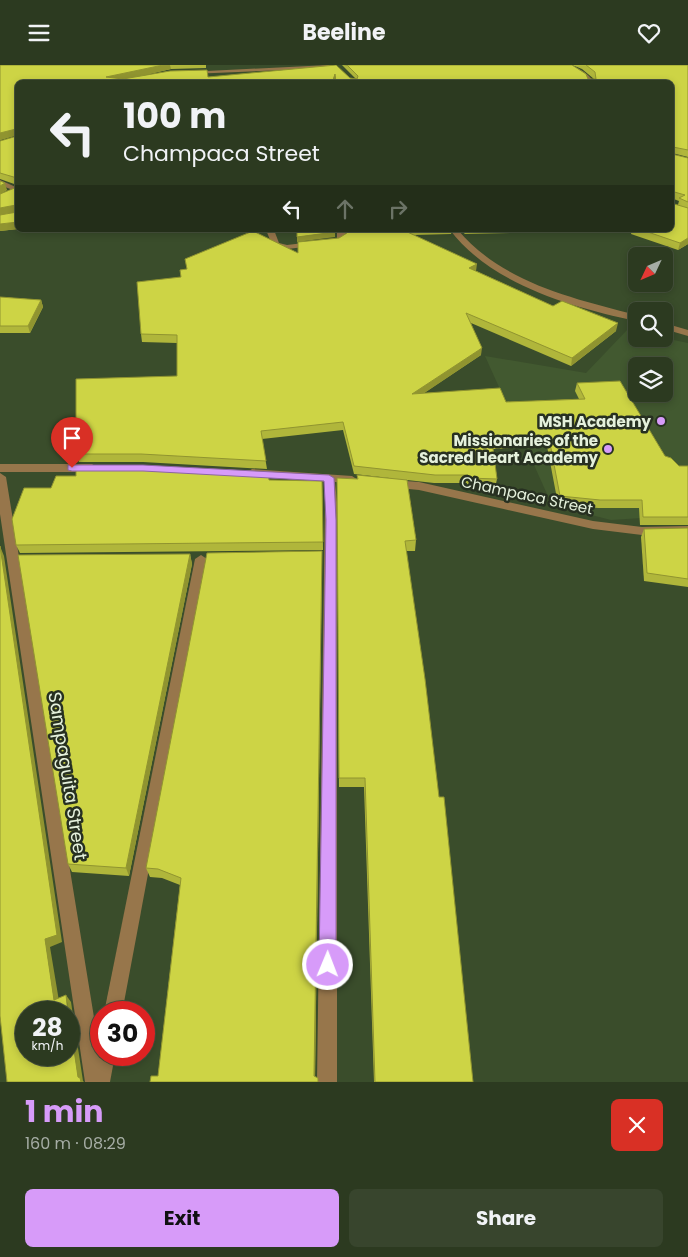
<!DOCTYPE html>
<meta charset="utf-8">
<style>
:root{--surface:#2c3a20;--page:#38452d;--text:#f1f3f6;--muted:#a6ada5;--line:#48543e;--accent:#d79bf9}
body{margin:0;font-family:Poppins,sans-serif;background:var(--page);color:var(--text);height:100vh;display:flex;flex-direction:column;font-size:19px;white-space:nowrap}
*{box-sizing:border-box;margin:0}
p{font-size:16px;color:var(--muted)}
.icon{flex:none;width:28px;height:28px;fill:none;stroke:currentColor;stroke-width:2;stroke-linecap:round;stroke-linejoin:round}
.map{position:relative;height:1017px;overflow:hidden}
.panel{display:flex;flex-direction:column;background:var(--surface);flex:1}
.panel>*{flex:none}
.guide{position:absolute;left:15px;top:15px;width:659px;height:152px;border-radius:8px;box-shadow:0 2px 8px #0003,0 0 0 1px var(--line);background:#2c3a20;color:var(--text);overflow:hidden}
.needle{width:32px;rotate:226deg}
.controls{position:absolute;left:628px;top:182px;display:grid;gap:10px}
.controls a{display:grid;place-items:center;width:45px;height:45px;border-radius:8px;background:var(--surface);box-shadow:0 2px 8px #0003,0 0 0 1px var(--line);font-size:25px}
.speed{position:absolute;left:15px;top:936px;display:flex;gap:10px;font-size:25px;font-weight:700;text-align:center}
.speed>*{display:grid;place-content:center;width:65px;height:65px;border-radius:50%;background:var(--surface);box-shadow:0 2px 8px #0003,0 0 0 1px var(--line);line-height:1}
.speed small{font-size:12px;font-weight:400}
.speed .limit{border:8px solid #d22;background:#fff;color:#111}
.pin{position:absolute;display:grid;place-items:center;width:42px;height:42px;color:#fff;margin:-51px -21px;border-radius:50% 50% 50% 0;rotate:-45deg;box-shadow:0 0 5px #0007}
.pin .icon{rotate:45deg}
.me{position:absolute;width:55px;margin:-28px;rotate:1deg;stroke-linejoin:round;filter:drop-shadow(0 0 4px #0008)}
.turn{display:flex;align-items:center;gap:18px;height:105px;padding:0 25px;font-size:22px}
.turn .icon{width:65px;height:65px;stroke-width:2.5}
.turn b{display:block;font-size:35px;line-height:42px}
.lanes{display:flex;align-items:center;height:48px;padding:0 25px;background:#0003;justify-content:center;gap:25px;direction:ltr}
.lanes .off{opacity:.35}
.round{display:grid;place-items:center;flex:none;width:52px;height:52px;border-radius:8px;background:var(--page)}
.headline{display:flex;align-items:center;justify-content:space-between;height:85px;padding:0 25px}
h1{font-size:30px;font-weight:700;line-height:38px;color:var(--accent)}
.primary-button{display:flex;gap:10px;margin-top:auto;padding:10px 25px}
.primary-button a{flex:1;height:58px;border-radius:8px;background:var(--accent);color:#111;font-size:20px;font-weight:700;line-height:58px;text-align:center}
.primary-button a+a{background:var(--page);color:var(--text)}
header{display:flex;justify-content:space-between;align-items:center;height:65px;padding:0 25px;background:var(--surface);font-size:22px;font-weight:700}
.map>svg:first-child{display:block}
</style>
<header><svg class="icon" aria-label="menu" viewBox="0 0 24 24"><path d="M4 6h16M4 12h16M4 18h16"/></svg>Beeline<svg class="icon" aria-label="heart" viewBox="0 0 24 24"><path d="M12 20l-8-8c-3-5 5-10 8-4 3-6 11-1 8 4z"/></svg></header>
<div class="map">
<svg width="688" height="1017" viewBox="0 0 688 1017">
<rect width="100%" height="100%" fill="#3a4d2b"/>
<path fill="#425930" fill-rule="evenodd" d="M628,264l8,2v8l28,-1 24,5v172l-77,5 -59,-15 -67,-149 101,17zM636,301h28v28h-28z"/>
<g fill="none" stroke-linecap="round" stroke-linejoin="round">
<g fill="#97764b" fill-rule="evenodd">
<path d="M329,0l2,3 -141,6 -3,-2z"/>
<path d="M564,0c10,0 26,8 30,18h-6l-1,-4z"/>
<path d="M0,115l18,8v4l-18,-7z"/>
<path d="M266,165h8l5,13 8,2 50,-6v-9h8l1,9 -7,4 -52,6 -14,-2z"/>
<path d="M450,165h8c45,53 114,68 178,85v6c-64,-14 -144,-36 -186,-91z"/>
<path d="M664,258l24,7v6l-24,-7z"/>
<path d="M0,399h92l6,4 -6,4h-92z"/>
<path d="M252,404l100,7 6,4 -6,4 -17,-2 2,20v580h-20l8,-580 -1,-20 -76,-6 -2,-3z"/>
<path d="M0,408l6,4 93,571 2,-1v8h14l-5,27h-25l-85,-568z"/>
<path d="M392,415l27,2 174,39 49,6 46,-1v8l-46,1 -49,-6 -174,-39 -31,-3 -2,-3 2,-3z"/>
<path d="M201,490l6,4 -85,454h-18l91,-454z"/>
</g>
</g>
<g fill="#b0b63b">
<path d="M0,0h206v3l-35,1 -35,8h72l148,2 -14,-14 246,14h6l-12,-10 -10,-4h116v92l-16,-4v1l16,4v86l-10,6 -47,-16 1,-4h39l8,-29 -8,-3v-115l-336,-3 -317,3v146l-18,2v-50l7,9 -7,4 17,-7v-2l-17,-6v-38l17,-5v-1l-17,5z"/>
<path d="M347,165h105l-1,4 -37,1 62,36 77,35 63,25 -45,35 -100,-43 10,32 -57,38 82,9 73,-3 -4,-8 2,-8 88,73 14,10h9v59h-48l-1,-17h-41l-40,-4 -11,-58 -54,3 4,30 -2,9 -28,-2v-3h-33l-27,-3 9,60 -1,11h-9l67,531h-99l-10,-295h-25l-2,-309 20,1v-4l41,4 -44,-5 -11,-44 -81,9 5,30 -124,-7h-64l-3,-8 101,-78v-33l-35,-1 -1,-8 40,-57 117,-24 41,-15 8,-5z"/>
<path d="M460,165h91v2l-86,2z"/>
<path d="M0,232l41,3 2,7 -13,26h-30z"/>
<path d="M269,415l53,1 1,69 -303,3 -4,-8 35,-57z"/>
<path d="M688,463v59l-44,-6 -3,-44 3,-8z"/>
<path d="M322,486l-7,526 -157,-1 22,-191 -18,-7 -12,-1 -4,-9z"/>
<path d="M190,489l2,10 -63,312 -57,-4 -4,-8z"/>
</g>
<g fill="#909430">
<path d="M163,0h7l1,4 -61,14 -4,-6z"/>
<path d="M335,9v6l-1,3h-2z"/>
<path d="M16,64l2,6 -18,5v-7z"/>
<path d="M5,118l2,7 -7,4v-8z"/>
<path d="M16,140l2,7 -18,4v-8z"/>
<path d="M18,157v7l-18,2v-7z"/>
<path d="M335,167v5l-38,5v-5z"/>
<path d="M688,173v6l-10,6 2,-7z"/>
<path d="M477,199l-1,7 -7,-3z"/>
<path d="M41,235l2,7 -13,26 -2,-7z"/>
<path d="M618,258l-2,8 -45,35 1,-8z"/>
<path d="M482,283l-1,7 -70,47 1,-8z"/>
<path d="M0,481l4,10 58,386 -12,5 10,60 -6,-7 -9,-61z"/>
<path d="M322,486v11l-7,520 -1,-6z"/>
<path d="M190,489l2,10 -63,312 -3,-8z"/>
<path d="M66,930l5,7 12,79 1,1h-3l-3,-5z"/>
</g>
<g fill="#cdd445" stroke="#909430">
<path d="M0,0h163l-57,12 17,2 47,-8 37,-1 1,7 128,-12 14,13 7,1 1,-3 -11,-11h225l14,9 2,5h8l-1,-7 -9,-7h102v85l-15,-3 -2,1v-65h-335l-1,-9 -3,9h-314v47l-2,-1 -16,4z"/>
<path d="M18,68v89l-18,2v-9l17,-3 -1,-7 -16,3v-14l17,-7v-9l-17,-5v-32l17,-5z"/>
<path d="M671,85l1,4 16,4v44l-9,-4 6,-3 -14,-4z"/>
<path d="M0,116l5,2 -5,3z"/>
<path d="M671,138l17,5v30l-8,5 -38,-13h29z"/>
<path d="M297,165h38v2l-38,5z"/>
<path d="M347,165h56l74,34 -8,4 84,38 9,-5 56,22 -46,35 -106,-45 16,35 -70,46 88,-6 6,14 79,-3 -8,-16 43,-2 45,75 6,2 8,8h9v51h-45l-1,-17h-42l-40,-4 -11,-58 -57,3 5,38 -29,-1v-3h-33l-81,-9 -11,-44 -82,9 5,30 -125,-7h-65v-75l101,-3v-41l-36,-1 -4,-52 44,-5 -1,-7 7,-1 -2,-10 68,-28 45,22v-11l41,-4 8,-5z"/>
<path d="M0,232l41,3 -13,26h-28z"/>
<path d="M76,401h65l127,6 1,8 53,1 1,61 -307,3 -4,-26 12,-31h27l5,-12h20z"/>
<path d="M357,410l50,5 9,60 -11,1 20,138 14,118h5l29,285h-98l-10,-304h-26l-2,-300 21,1z"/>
<path d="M688,463v51l-41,-6 -3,-44z"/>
<path d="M0,481l57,389 -12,4 9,61 12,-5 2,18h-42v42h43v-39l9,61 2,1 1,4h-74l-7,-66z"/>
<path d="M322,486l-8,525 4,2v4h-168l1,-6h7l23,-198 -23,-9 -12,-1 61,-315z"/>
<path d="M190,489l-64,314 -58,-4 -50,-309z"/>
</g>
<path fill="#d79bf9" stroke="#8c65a2" d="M68,400h75l186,10 5,3 2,42v445l-3,6 -5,2 -6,-2 -3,-6 7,-445 -2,-39 -181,-10h-71l-4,-1z"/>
<g fill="#d79bf9" stroke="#273021" stroke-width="2">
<circle cx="661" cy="356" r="5"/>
<circle cx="608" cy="384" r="5"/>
</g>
<g text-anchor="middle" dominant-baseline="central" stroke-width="5" stroke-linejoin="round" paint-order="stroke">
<g font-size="15" font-weight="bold" fill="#e5f1dc" stroke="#273021" text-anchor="end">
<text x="651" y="356">MSH Academy</text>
<text x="598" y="375">Missionaries of the<tspan x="598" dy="17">Sacred Heart Academy</tspan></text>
</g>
<g font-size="15" fill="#e5f1dc" stroke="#273021">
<text transform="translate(527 430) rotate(12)">Champaca Street</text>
</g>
<g font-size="18" fill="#e5f1dc" stroke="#273021">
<text transform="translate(68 711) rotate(81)">Sampaguita Street</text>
</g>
</g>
</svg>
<div class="controls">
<a><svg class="needle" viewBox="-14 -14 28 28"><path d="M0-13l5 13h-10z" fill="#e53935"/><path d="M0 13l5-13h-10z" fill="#a6ada5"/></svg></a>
<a><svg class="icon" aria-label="search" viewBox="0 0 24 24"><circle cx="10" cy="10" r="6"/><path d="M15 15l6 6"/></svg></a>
<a><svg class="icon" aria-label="layers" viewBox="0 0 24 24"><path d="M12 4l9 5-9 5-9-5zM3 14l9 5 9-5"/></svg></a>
</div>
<div class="speed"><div>28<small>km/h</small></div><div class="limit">30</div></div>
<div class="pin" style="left:72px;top:403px;background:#d93025"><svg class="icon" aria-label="arrive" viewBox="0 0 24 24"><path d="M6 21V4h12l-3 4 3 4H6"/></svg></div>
<svg class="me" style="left:328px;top:900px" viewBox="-20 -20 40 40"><circle r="17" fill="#d79bf9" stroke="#fff" stroke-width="3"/><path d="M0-11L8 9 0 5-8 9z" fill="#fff"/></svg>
<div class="guide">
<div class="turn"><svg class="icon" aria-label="left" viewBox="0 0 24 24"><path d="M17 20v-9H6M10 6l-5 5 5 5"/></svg><div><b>100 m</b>Champaca Street</div></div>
<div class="lanes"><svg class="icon" aria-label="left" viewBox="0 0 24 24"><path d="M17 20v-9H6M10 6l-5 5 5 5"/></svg><svg class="icon off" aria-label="ahead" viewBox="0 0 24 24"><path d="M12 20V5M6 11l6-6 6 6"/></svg><svg class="icon off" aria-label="right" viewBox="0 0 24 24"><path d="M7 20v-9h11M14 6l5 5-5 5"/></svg></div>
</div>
</div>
<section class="panel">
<div class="headline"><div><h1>1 min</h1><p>160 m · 08:29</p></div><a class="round" style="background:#d93025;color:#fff"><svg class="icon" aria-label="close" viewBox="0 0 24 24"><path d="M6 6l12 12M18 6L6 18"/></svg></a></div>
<div class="primary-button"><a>Exit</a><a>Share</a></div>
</section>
